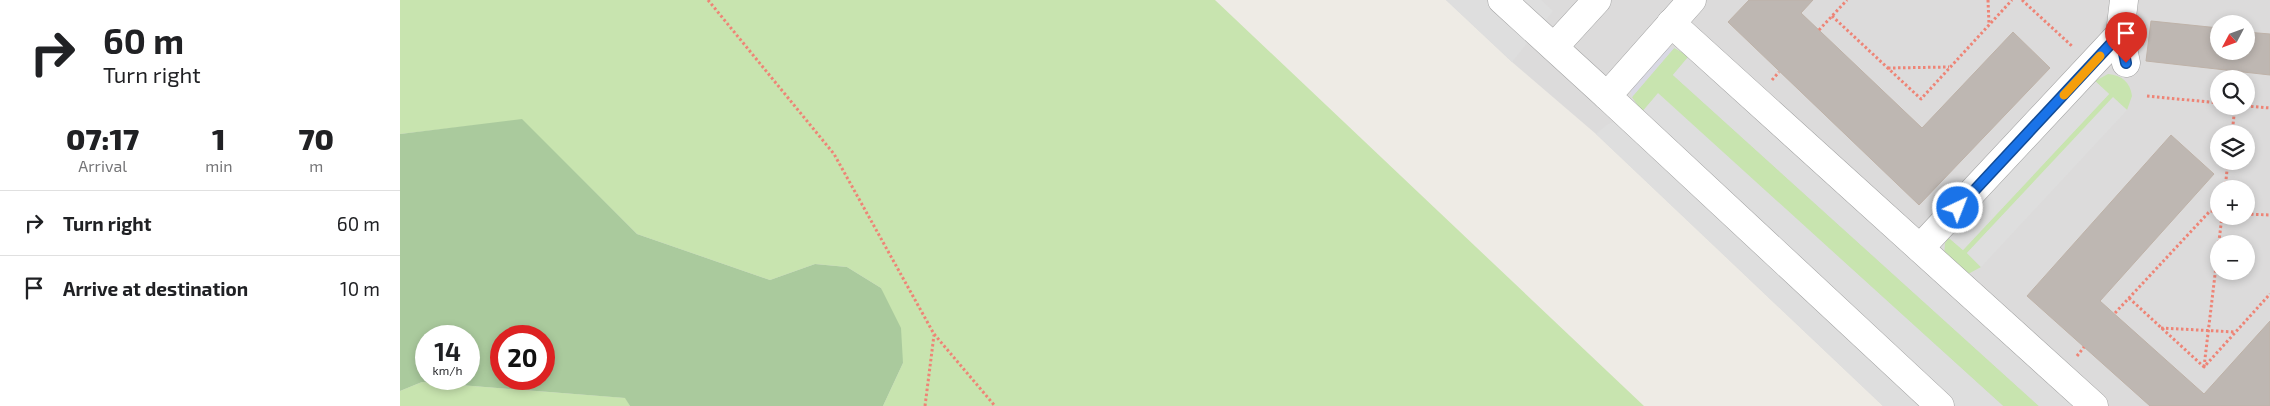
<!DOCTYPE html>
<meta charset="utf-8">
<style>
:root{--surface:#fff;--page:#f6f6f6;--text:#202124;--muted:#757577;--line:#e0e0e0}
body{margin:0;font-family:"Exo 2",sans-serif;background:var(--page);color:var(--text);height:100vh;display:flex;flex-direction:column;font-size:19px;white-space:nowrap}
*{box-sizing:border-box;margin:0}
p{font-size:16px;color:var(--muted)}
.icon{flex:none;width:28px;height:28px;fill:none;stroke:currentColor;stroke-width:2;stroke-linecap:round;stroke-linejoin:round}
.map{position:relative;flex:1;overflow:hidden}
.details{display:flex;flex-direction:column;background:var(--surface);width:400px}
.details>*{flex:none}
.hud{background:#fff;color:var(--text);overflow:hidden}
.needle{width:32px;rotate:229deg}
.controls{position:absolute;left:1810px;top:15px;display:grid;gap:10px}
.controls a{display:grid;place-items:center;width:45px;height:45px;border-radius:50%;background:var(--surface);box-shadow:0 2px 8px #0003;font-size:25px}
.speed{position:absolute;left:15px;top:325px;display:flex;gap:10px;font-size:25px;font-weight:700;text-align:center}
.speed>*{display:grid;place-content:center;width:65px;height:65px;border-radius:50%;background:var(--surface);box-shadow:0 2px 8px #0003;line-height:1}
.speed small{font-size:12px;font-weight:400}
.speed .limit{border:8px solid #d22;background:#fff;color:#111}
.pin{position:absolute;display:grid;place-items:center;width:42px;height:42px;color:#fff;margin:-51px -21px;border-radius:50% 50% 50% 0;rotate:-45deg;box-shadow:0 0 5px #0007}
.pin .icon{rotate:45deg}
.me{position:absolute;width:55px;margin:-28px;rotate:43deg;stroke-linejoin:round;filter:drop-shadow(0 0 4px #0008)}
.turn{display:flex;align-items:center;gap:18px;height:105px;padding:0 20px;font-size:22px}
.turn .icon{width:65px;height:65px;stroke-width:2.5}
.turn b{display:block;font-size:35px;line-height:42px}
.eta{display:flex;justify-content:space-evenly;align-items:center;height:85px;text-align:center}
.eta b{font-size:30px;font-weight:800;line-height:35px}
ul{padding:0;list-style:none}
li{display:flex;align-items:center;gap:15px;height:65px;padding:0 20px;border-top:1px solid var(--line)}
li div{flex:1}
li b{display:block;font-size:19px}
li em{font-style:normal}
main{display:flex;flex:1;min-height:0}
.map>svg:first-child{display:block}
</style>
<main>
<section class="details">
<div class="hud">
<div class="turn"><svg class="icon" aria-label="right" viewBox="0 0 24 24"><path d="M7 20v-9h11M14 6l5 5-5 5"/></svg><div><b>60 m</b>Turn right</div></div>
</div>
<div class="eta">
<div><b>07:17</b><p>Arrival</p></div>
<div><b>1</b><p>min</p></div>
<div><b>70</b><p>m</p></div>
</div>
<ul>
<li><svg class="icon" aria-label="right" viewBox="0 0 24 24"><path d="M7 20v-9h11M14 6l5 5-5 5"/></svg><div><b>Turn right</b></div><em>60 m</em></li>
<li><svg class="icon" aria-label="arrive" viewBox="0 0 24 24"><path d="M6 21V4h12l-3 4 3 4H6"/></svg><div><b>Arrive at destination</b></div><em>10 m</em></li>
</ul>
</section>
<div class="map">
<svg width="1870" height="406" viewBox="0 0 1870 406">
<rect width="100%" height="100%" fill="#eeebe5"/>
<path fill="#dcdbdb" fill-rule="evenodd" d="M1046,0h824v406h-387l-287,-272 -84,-72zM1819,24h27v27h-27zM1819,79h27v27h-27zM1819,134h27v27h-27zM1819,189h27v27h-27zM1819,244h27v27h-27z"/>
<g fill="#c8e4af">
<path d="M0,0h815l429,406h-761l20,-43 -22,-75 -34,-21 -32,-3 -45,16 -133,-46 -115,-114 -122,14z"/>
<path d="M1274,48l15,8 -16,19 366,331h-36l-345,-312 -16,18 -10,-15z"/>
<path d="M1708,74c14,1 22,8 24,22l-5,14 -14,-12 -146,155 14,14 -11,6 -7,1 -19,-17 1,-14 4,-5 14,12 146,-156 -14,-13z"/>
<path d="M22,382l204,16 4,8h-230v-15z"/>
</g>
<path fill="#aaca9d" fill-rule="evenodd" d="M122,119l115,115 133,46 45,-16 32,3 34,21 20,40 2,35 -20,43h-253l-5,-8 -203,-16 -22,9v-257zM26,336h43v43h-43zM101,336h43v43h-43z"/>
<g fill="#dedede">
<path d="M1046,0h95l12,11 -41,51z"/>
<path d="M1289,56l387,350h-37l-366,-331z"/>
<path d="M1695,81l14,13 -146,156 -14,-12z"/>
<path d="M1258,93l345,313h-120l-287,-272 12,-10 34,-12z"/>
<path d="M1713,97l14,13 -146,157 -14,-14z"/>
</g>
<path fill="#d9d9e4" d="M1266,48h8l-42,49 -2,-13z"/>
<g fill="#beb7b2" stroke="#beb2a8">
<path d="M1349,0h64l-12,13 121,115 91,-96 37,36 -131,137 -191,-183z"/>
<path d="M1751,21l68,7v23h27v-19l24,2v41l-124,-14z"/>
<path d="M1771,135l43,39 -114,127 104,93 66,-73v85h-120l-123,-110z"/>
</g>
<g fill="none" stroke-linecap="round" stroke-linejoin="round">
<g stroke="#a2a2a2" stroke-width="29">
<g id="minor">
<path d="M1102,0l105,96"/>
<path d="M1292,0l-85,96 333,310"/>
<path d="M1724,0l-4,34 6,29"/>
<path d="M1271,23l423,383"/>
<path d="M1154,47l43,-47"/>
<path d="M1520,248l200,-214"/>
</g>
</g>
<g stroke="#ee8476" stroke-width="3" stroke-dasharray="2.5 2.5" stroke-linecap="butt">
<path d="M308,0l126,154 100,180 61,72"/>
<path d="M1588,0l1,24"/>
<path d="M1622,0l51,47"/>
<path d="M1432,16l89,83 91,-99"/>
<path d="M1419,30l28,-30"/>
<path d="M1488,68l61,-1"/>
<path d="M1372,80l7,-8"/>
<path d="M1747,96l72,7"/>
<path d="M1846,106l24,2"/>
<path d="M1832,134l3,-28"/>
<path d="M1825,189l3,-28"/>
<path d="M1846,214l24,1"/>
<path d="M1729,298l75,69 66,-73"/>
<path d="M1715,313l95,-102 9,1"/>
<path d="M1761,328l74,4"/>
<path d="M1677,356l7,-9"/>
<path d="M1804,367l18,-151"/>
<path d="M525,406l9,-71"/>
</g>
<use href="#minor" stroke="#fff" stroke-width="28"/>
</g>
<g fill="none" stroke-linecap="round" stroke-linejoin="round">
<g stroke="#114b97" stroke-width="12">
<path id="route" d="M1558,208l162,-174 6,29"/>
</g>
<use href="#route" stroke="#1a73e8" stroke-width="9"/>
<path stroke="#f59e0b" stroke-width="9" d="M1664,95l36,-39"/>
</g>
</svg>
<div class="controls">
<a><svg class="needle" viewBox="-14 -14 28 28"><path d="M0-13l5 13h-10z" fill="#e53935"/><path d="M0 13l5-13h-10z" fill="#757577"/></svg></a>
<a><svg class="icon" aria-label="search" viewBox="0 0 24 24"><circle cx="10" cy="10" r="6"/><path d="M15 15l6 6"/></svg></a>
<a><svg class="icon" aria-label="layers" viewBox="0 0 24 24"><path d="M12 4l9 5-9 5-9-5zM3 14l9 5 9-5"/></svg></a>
<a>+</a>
<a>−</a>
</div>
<div class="speed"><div>14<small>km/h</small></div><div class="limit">20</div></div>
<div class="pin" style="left:1726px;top:63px;background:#d93025"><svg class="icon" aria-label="arrive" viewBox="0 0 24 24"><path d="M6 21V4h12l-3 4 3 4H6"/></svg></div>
<svg class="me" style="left:1558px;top:208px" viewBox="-20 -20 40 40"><circle r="17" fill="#1a73e8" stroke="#fff" stroke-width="3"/><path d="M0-11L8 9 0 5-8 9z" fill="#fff"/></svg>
</div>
</main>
